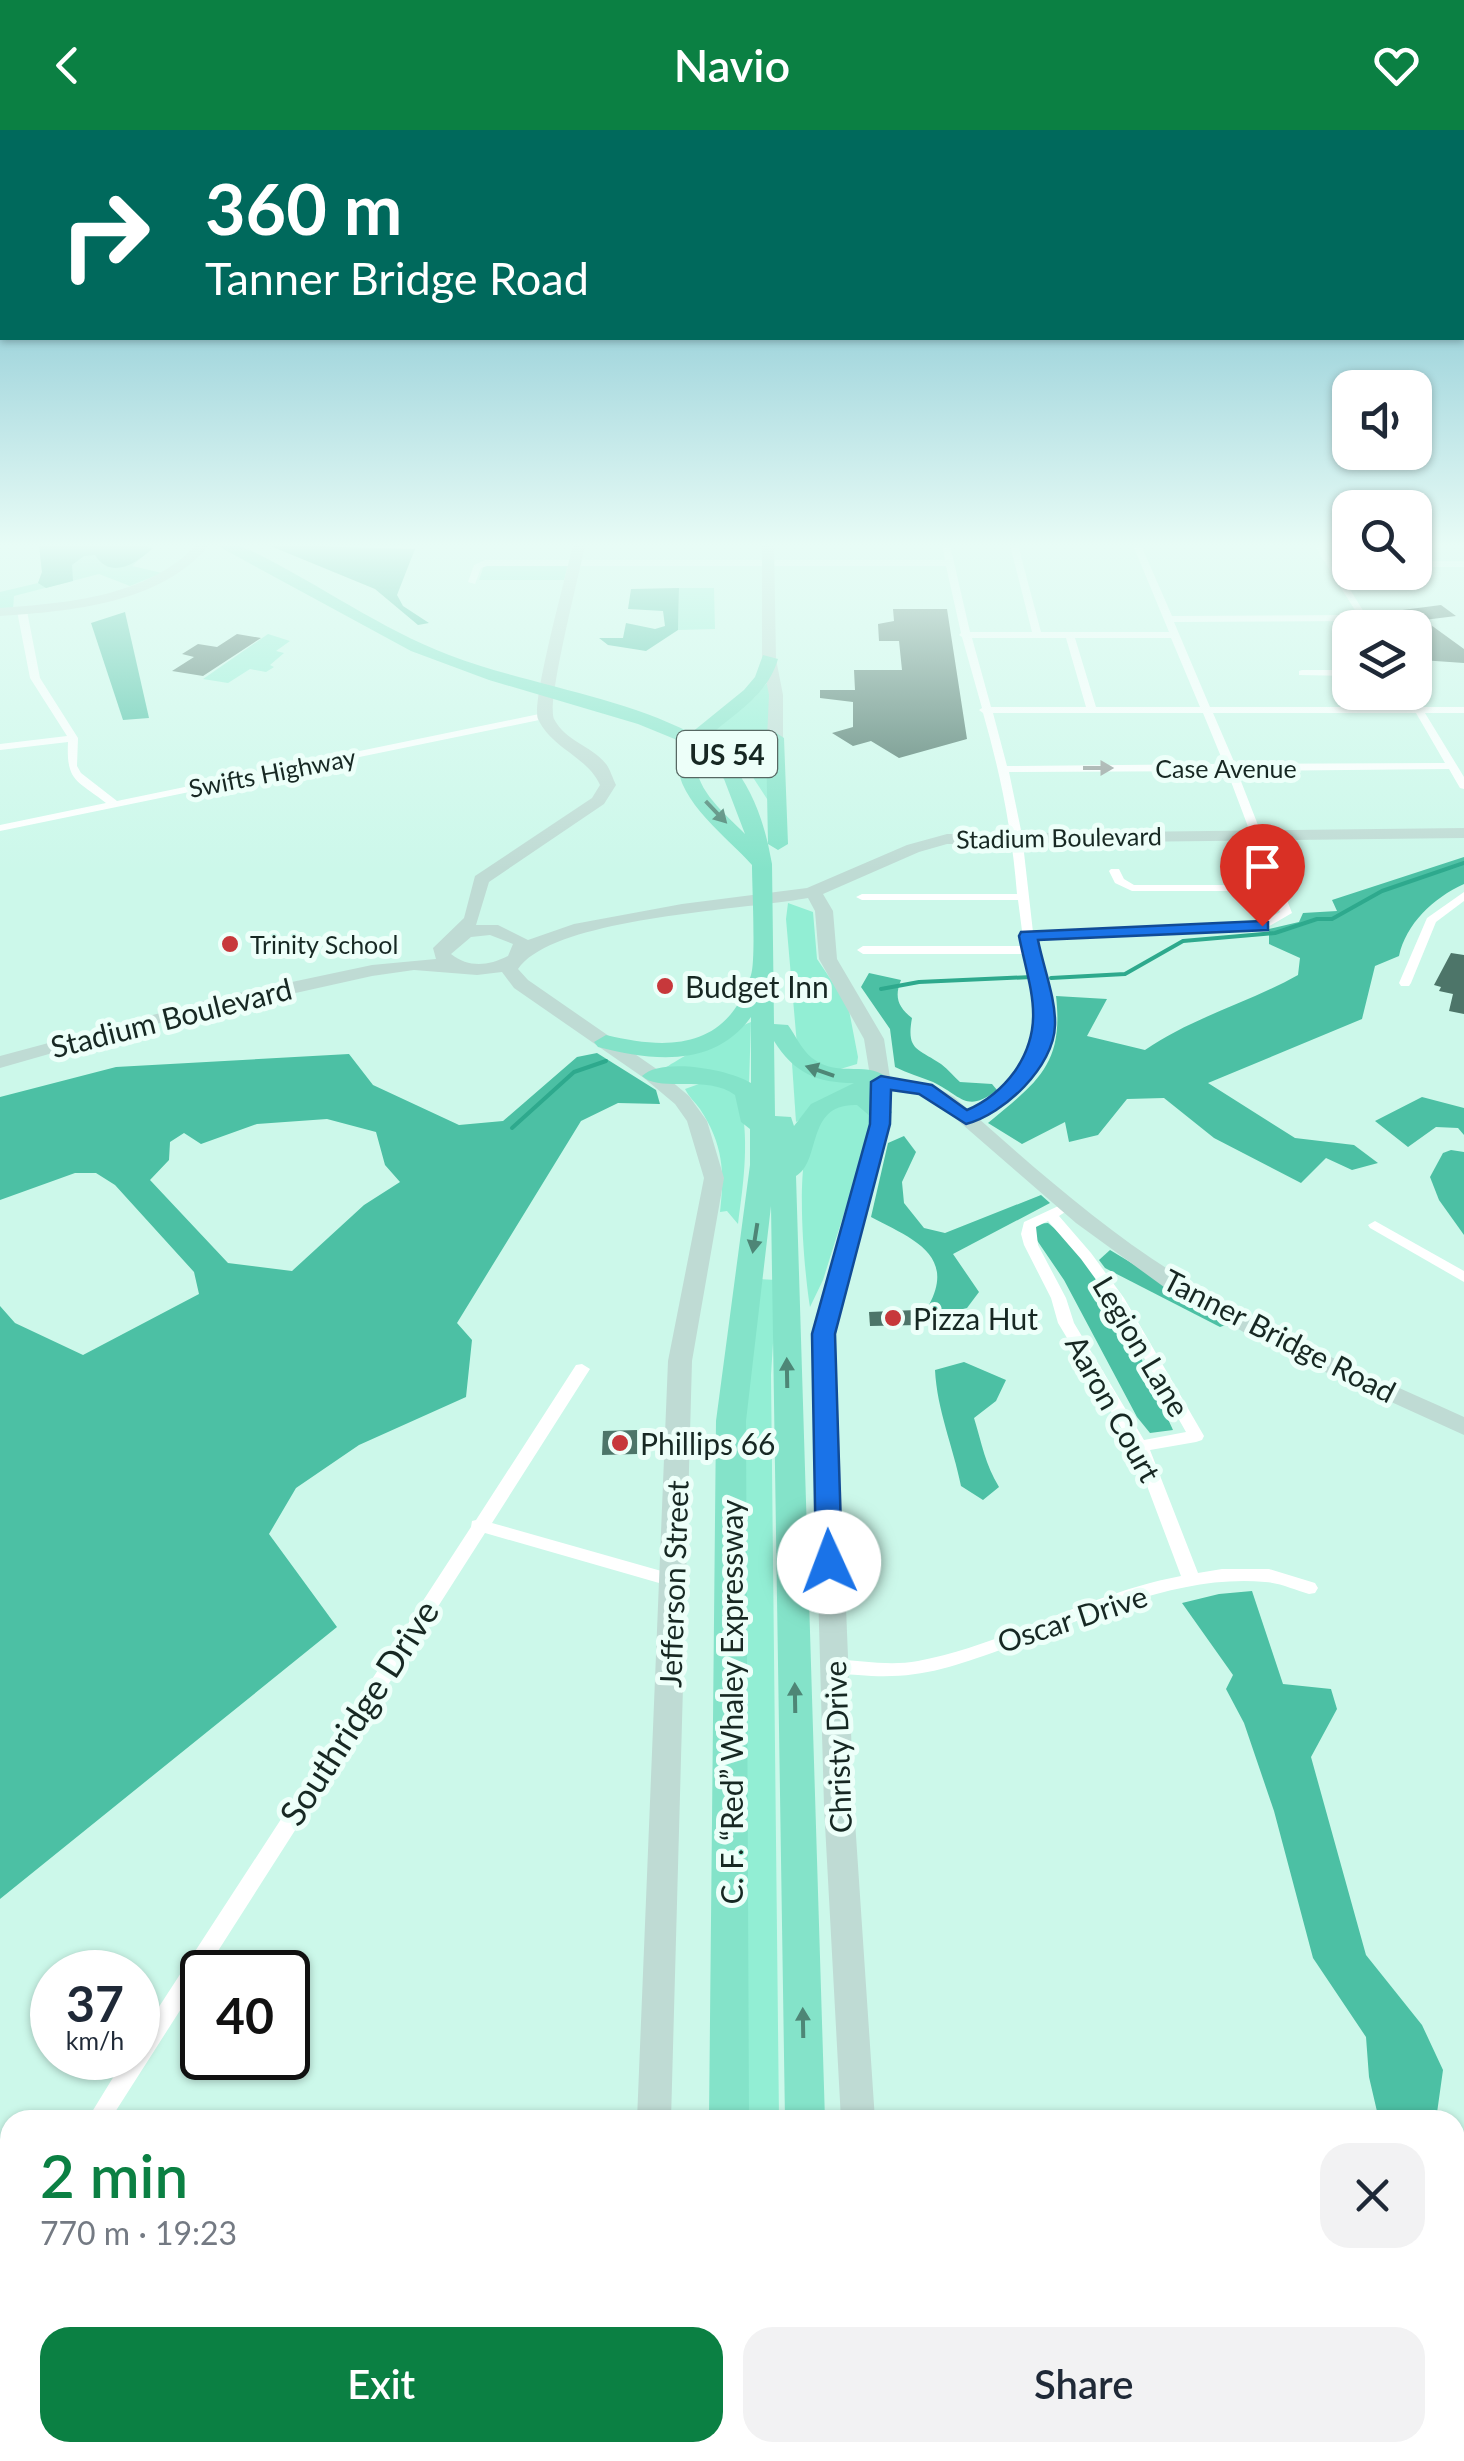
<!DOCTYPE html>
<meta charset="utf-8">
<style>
:root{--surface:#fff;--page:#f2f2f3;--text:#1f2937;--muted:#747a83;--accent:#0b8043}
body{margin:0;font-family:Lato,sans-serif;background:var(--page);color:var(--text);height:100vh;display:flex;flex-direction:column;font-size:38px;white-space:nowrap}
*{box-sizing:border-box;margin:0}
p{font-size:32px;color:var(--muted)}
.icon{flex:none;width:55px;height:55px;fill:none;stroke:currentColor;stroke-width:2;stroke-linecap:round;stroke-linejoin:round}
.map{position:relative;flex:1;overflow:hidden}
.sheet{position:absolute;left:0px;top:1980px;width:1465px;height:352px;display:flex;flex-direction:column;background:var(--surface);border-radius:30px 30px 0 0;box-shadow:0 2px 8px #0004}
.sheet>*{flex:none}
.top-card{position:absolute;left:0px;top:0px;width:1465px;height:210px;box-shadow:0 2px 8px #0004;background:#00695c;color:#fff;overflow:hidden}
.controls{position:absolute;left:1332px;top:240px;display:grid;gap:20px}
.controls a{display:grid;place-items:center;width:100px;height:100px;border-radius:20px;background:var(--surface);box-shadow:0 2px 8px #0004;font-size:50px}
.speed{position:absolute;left:30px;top:1820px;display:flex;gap:20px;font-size:50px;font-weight:700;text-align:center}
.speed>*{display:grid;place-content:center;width:130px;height:130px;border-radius:50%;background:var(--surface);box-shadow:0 2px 8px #0004;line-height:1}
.speed small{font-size:25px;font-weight:400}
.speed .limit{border:5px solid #111;border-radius:15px;background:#fff;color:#111}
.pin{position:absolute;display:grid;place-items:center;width:85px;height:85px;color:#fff;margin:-102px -42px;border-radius:50% 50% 50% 0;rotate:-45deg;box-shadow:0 0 10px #0007}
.pin .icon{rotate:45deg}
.me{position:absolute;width:110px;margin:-55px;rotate:358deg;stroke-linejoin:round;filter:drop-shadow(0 0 8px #0008)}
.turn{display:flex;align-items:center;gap:35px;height:210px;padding:0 40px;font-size:45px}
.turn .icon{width:130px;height:130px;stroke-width:2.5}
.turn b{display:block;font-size:70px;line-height:85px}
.round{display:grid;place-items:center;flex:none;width:105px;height:105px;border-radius:30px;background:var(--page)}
.overview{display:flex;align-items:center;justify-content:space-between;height:170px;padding:0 40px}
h1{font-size:60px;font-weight:600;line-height:75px;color:var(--accent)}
.cta{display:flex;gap:20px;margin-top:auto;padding:20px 40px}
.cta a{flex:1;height:115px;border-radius:30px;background:var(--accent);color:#fff;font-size:40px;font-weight:600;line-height:115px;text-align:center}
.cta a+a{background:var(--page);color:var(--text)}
header{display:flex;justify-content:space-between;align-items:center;height:130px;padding:0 40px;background:var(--accent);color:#fff;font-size:45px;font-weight:600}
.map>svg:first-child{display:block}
</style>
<header><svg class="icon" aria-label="back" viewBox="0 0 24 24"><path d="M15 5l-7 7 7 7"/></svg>Navio<svg class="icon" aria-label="heart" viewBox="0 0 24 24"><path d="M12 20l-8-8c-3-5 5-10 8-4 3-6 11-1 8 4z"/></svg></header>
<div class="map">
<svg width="1464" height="2331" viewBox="0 0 1464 2331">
<rect width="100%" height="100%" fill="#ccf8ea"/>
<g fill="#92eed4">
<path d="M39,415h117l-24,21 30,7 -32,13 -31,-12 -85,22 -1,13 -13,1v-18l38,-9 4,-11z"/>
<path d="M484,435h84l-4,15h-85z"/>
<path d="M679,458h35l1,41 -37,1z"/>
<path d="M268,504l22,7 -14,10 8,2 -14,12 4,2 -8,5 -16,-3 -22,14 -25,-4z"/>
<path d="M767,553l4,1 2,124 -32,-49 -35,-27 49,-35z"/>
<path d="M788,773l25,9 4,47 31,46 10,52 -1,7 -20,6 -24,-6 -16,-19 -11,-126z"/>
<path d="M751,892l-2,62 -85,-15c6,-6 77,-44 87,-47z"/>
<path d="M792,933l68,19 -64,40z"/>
<path d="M710,950l29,13c11,45 5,86 -1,131l-11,-13 -7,1c5,-40 3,-68 -20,-103 -5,-7 -11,-12 -15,-20z"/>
<path d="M846,969l27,12 -4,23 -46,146 -13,27c-6,-37 -17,-154 5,-182 7,-10 21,-18 31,-26z"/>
<path d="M758,1149l19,1 -6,95 8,745h-39l2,-712z"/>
</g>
<g fill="#4cc0a4" fill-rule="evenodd">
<path d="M39,415h105l8,4c-17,15 -41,31 -57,6l-11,1 -12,9 1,16 -27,7 -8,-5 4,-11z"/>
<path d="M268,415l147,4 -18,46 6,11 26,17 -11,2 -43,-36z"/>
<path d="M679,458l-1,42 -32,21 -38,-6 -9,-7h24l3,-15 29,6 10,-3 -2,-15 -35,-2 3,-20z"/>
<path d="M125,482l24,106 -26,2 -32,-97z"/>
<path d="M1464,727v27c-31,14 -58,40 -65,72l-24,10 -13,53 -154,64 87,55 59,7 24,18 -26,7 -26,-12 -25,25 -87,-45 -50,-40 -37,1 -29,36 -29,7 -4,-20 -43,22 -34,-21c49,-41 76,-58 68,-127l51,3 -20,37 58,14c48,-33 103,-47 153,-75l2,-17 -31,-14v-15l30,-7 4,-9 34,-2 -5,-11z"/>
<path d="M869,843l32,7c-7,17 -3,27 11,38 -6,33 6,30 29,46 7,5 13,13 19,18l32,2 5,6c-31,24 -35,6 -64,-8 -12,-5 -26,-9 -38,-15l-5,-38 -29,-42z"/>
<path d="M597,923l59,37 4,14 -42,-1 -37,18 -124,202 15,17 -6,57 -107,48 -63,43 -27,46 68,93 -337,272v-593l15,17 68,32 116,-61 -5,-22 -79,-87 -19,-12h-21l-75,27v-103l116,-30 233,-13 24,31 86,40 44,-4 74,-64zM327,989l49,13 9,33 15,17 -36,23 -72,66 -64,-8 -78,-83 19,-20 1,-18 14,-9 17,11 56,-20z"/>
<path d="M1422,967l42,11v27l-6,-7 -22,-1 -28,20 -33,-26z"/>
<path d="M904,1006l12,16 -14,30 2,21 20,25 21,5 96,-38 9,8 -97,51 26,38 -12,16 -20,5 -18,-8c28,-52 -21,-68 -58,-88l17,-74z"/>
<path d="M1451,1020l13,2v83l-25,-35 -9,-23 13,-24z"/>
<path d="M1048,1093c62,50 93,136 125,207l-23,3 -13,-16 -73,-137 -32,-47 2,-9z"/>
<path d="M1110,1120l121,73 -11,4 -115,-59 -6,-8z"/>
<path d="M964,1232l42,18 -10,21 -22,17c8,26 11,46 25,69l-16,13 -22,-14c-8,-40 -24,-76 -26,-116z"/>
<path d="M1252,1461l31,93 48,5 6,20 -26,48 55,198 56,70 21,45 -7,50h-57l-10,-43 -3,-40 -53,-79 -39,-147 -30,-88 -18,-34 7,-14 -51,-72 37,-9z"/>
</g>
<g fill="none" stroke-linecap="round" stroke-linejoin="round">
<g stroke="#2ea98d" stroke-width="4">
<path d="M1051,848l74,-4 58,-33 92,-8 42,-14h15l50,-28 82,-28"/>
<path d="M881,859l38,-7 113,-5"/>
<path d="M512,998l62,-56 32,-11"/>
</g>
</g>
<g fill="#4d7569">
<path d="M1441,475l15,11 -32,4 40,29v14l-43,-3 -6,-8v-24h-8l-20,-16z"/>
<path d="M893,479h54l20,130 -68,19 -28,-17 -18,5 -21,-13 21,-6v-25l-33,-4v-8h35l-1,-20h48l-3,-29h-20l-1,-17 16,-3z"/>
<path d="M237,504l24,4 -58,38 -31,-5 22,-14 -12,-3 16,-10 19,3z"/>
<path d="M1451,823l13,2v59l-15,-3 4,-17 -14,-3 2,-4 -7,-2z"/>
<path d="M916,1180l2,15 -48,1 -1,-14z"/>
<path d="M637,1300v24l-35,1 1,-24z"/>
</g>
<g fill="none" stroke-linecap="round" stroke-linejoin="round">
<g fill="#fff" fill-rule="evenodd">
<path d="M394,415h8v1l-4,3z"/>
<path d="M942,415h8l20,87h62l-22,-87h8l23,87h128l-36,-87h8l31,71 186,-1 -44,-70h8l52,83h-9l-4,-7 -187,1 36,85h202l-9,-15h10l9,15h42v6h-39l39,64v12l-4,-1 -11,-19 -212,2 55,142 -26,15 -232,11c5,23 16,46 18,70 5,52 -39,97 -86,113l-7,-4 2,-3c40,-19 81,-51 79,-100 -1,-21 -9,-41 -14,-61h-163l-6,-4 6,-4h161l-6,-46h-156l-6,-3 6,-3h155c-5,-64 -17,-122 -34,-181l-4,-3 3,-2 -20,-71 -3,-2 2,-2 -15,-67h-459l-6,2 -6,16 -7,-2 6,-17 11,-5h460zM972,508h94l20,69h-95zM1075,508h96l29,69h-104zM993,583h210l21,51 -217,2zM1213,583h203l29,50 -210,1zM1227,641l43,114h-136l-10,-6 -5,-10h-8l-2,2 6,12 17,8h140l8,21 -20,11 -227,9 -11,-97 -13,-63z"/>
<rect x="1415" y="431" width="49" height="6"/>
<path d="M22,478l5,3 13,67 38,60 -1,28 4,7 36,28 427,-88 5,3 -5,3 -544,112v-6l106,-22c-29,-23 -40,-21 -38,-61l-68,8v-6l67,-8 -37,-58 -13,-67z"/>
<path d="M1302,540h48v6l-51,-1v-4z"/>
<path d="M1464,762v9l-28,21 -25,61 -2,3h-8l-2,-3 28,-65z"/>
<path d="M1067,1072l7,4 -15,10 32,37 33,45 80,138 -2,4 -6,2 -46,8 48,123 24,-4h47l46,14 3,5 -3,5 -6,1c-14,-4 -29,-11 -44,-12 -92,-8 -181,39 -265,68 -53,19 -85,30 -142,25 -10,-1 -21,-1 -30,-4l-3,-5 3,-5 6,-2c28,2 57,7 84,2 91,-18 172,-68 263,-85l-49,-130 -74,-123 -7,-25 -27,-53 -3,-11 3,-12zM1048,1091l33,38 32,44 73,129 -42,8 -70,-117 -8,-25 -28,-53 -2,-18z"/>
<path d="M1375,1091l89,50v11l-94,-54 -2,-3z"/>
<path d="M582,1234l8,5 -98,154 187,53 3,5 -3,5 -6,1 -188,-54 -375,587h-23l38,-62h13v-19l333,-512 1,-6 4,-1 100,-155z"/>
<path d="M10,2118v33l-10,6v-33z"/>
<path d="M1464,2130v24l-9,4v-24z"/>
<path d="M1111,2322h35l-3,9h-36z"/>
</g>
<g fill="#bfdbd4" fill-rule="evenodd">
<path d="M196,415h13c-48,59 -138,66 -209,71v-8c67,-5 147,-11 196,-63z"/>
<path d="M573,415h12c-5,27 -39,158 -31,174 12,23 37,26 52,45 4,5 7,15 10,21l-12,19 -115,78 -13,43h22l30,15 46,-16 108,-20 125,-16 100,-43 40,-11 517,-6v10l-517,6 -28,8 -96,42 10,17 4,48 47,80 6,39 42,7 22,12c73,64 145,130 228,181 89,56 187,96 282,139v18l-194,-88 -106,-60 -88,-64 -136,-118 -20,-11 -29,-5 -1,35 -55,210 19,472 21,314h-34l-17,-314 -13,-472 59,-210 1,-42 -7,-43 -45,-80 -4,-48 -7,-13c-64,12 -255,19 -290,71l10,11 130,90 31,26 18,25 17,57 -32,183 -21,759h-34l31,-759 36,-183 -17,-57 -12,-17 -31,-26 -130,-90 -12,-16 -25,3 -63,-5 -42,6 -225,50 -147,42v-12l216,-58 156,-33 64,-6 -3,-11 31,-30 11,-42 117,-78 8,-13c-13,-29 -48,-36 -62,-66 -7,-16 29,-147 35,-174zM490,805l23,9 -5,12c-20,10 -39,12 -57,-2l20,-17z"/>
<path d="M762,415h12l2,114 7,36v43l-8,5 -8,-5 2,-43 -7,-36z"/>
<path d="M624,2322h38l-1,9h-38z"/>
<rect x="851" y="2322" width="38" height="9"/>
</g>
<g fill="#84e3c9" fill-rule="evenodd">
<path d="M216,415h21l15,6c67,33 127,77 197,104 79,30 167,40 242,78l53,-43 11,-13 8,-22 15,4c-12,40 -45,54 -73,81 36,25 53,62 63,104l-2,-106 9,-6 9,6 4,106 -10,6 -10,-6 4,20 2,160 14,1c8,11 13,24 24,33 28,22 56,-1 81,24l-21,11 20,19 -3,5h-18l-14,-12c-52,-2 -35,56 -61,71l29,944h-40l-14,-914 -25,215 3,699h-40l7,-699 34,-256v-36l-9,-7 -6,-27c-28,-21 -76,-2 -93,-19 19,-19 87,-7 109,7v-66c-37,51 -98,44 -153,30l-4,-5 12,-7c66,16 122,13 145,-60 5,-16 1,-88 1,-110 -28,-32 -92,-76 -70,-123l-44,-18 -149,-44 -78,-29zM697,622l27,27 21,55c-22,-23 -55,-47 -48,-82zM774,911c20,32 43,42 80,42l-43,21 -17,22 -3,-9 -16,-1z"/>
<rect x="703" y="2322" width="46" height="9"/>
<rect x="790" y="2322" width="46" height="9"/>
</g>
</g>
<defs><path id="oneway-solid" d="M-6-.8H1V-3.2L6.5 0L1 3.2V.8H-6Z" transform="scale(2.5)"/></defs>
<use fill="#979e9c" href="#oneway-solid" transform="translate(1098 638)"/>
<g fill="#4e8676">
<use href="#oneway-solid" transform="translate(716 682) rotate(46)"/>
<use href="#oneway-solid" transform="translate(820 941) rotate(-161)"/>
<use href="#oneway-solid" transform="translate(755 1108) rotate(99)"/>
<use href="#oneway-solid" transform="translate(787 1243) rotate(-91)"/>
<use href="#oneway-solid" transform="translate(795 1568) rotate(-91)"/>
<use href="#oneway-solid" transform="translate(803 1893) rotate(-91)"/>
</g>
<linearGradient id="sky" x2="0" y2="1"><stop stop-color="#5db0c4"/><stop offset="0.56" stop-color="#e8fcf6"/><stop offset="1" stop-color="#e8fcf6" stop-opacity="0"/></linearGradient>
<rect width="1464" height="741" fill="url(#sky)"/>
<path fill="#1a73e8" stroke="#114b97" stroke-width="2.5" d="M1262,791l6,1v8l-230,10c5,26 18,59 17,85 -1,42 -51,89 -89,99l-47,-30 -28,-4 -1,34 -55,210 7,228 -4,6h-18l-4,-6 -4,-228 58,-210 1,-42 10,-6 51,9 35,25c21,-9 35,-21 48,-39 32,-47 14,-84 4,-135l2,-4z"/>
<g fill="#c7383b" stroke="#edfff9" stroke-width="4">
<circle cx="230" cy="814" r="10"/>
<circle cx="665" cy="856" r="10"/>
<circle cx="893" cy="1188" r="10"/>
<circle cx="620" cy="1313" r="10"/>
</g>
<g text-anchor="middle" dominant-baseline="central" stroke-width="10" stroke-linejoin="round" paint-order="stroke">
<g font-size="25" fill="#172823" stroke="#edfff9">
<text x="1226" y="638">Case Avenue</text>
<text transform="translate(272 642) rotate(-11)">Swifts Highway</text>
<text transform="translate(1059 707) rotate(-1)">Stadium Boulevard</text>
</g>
<g font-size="25" fill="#172823" stroke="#edfff9" text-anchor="start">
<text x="250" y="814">Trinity School</text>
</g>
<rect fill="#edfff9" stroke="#576863" stroke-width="2.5" x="677" y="601" width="100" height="46" rx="8"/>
<g font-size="28" font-weight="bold" fill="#172823">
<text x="727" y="624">US 54</text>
</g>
<g font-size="30" fill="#172823" stroke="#edfff9" text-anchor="start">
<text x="685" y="856">Budget Inn</text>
<text x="913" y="1188">Pizza Hut</text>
<text x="640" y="1313">Phillips 66</text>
</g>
<g font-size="30" fill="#172823" stroke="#edfff9">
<text transform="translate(171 887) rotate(-14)">Stadium Boulevard</text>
<text transform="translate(1280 1205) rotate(27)">Tanner Bridge Road</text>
<text transform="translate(1142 1216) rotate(59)">Legion Lane</text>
<text transform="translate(1114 1278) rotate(61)">Aaron Court</text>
<text transform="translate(673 1454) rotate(-88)">Jefferson Street</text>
<text transform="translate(1072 1488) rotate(-18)">Oscar Drive</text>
<text transform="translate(731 1572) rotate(-90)">C. F. “Red” Whaley Expressway</text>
<text transform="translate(837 1617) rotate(-92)">Christy Drive</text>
</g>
<g font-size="35" fill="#172823" stroke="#edfff9">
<text transform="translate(358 1582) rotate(-57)">Southridge Drive</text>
</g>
</g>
</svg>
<div class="controls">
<a><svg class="icon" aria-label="sound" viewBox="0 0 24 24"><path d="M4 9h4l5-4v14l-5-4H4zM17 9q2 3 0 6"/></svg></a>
<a><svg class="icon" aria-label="search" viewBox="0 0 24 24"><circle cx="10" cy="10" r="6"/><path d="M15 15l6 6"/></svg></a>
<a><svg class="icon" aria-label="layers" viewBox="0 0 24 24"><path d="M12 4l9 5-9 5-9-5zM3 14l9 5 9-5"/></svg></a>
</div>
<div class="speed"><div>37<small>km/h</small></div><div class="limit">40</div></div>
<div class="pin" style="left:1262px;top:796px;background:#d93025"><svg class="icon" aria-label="arrive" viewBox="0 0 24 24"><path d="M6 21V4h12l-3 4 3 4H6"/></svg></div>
<svg class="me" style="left:829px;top:1432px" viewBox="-20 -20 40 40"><circle r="19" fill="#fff"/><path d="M0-13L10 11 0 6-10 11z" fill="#1a73e8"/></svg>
<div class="top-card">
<div class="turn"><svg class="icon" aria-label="right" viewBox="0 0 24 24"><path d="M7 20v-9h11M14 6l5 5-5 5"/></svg><div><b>360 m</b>Tanner Bridge Road</div></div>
</div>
<section class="sheet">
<div class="overview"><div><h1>2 min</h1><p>770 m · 19:23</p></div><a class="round"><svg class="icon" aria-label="close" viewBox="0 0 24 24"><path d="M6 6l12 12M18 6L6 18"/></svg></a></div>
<div class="cta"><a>Exit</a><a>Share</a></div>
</section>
</div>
